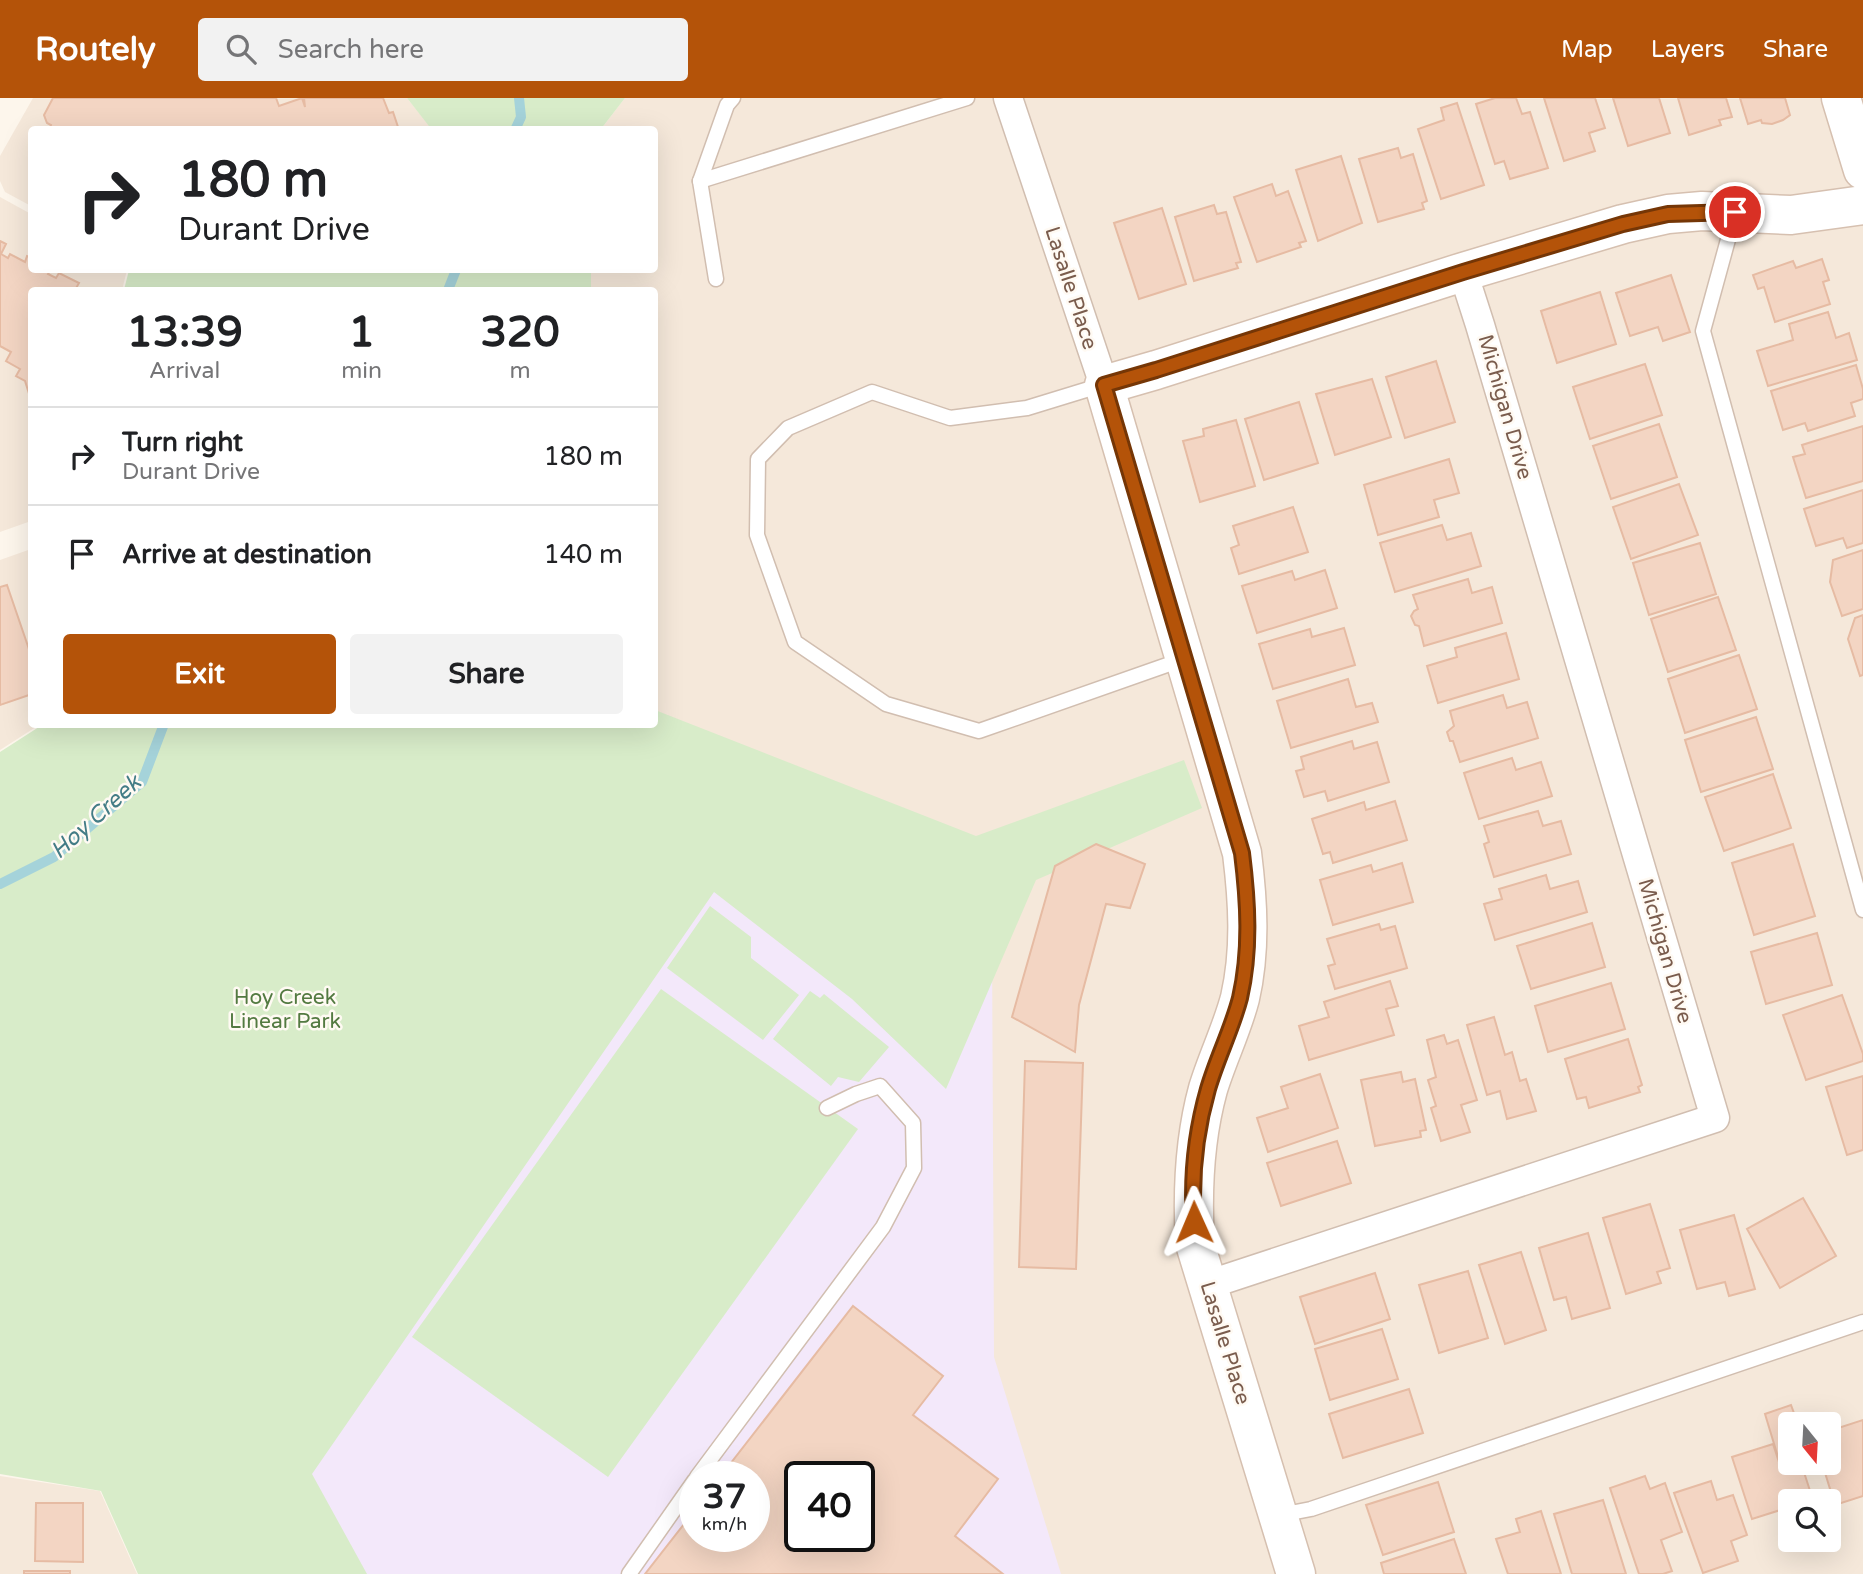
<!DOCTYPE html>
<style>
:root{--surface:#fff;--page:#f2f2f2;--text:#202124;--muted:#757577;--line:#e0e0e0;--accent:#b45309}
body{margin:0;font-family:"Varela Round",sans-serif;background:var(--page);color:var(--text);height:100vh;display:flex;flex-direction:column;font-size:26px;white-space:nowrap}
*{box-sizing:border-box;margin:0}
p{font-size:23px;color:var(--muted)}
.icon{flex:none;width:38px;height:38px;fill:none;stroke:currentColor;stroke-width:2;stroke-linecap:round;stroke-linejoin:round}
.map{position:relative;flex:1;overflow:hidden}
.panel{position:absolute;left:28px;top:189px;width:630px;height:441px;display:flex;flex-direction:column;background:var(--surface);border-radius:7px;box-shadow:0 7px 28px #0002}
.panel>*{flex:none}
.hud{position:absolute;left:28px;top:28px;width:630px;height:147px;border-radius:7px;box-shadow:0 7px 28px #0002;background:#fff;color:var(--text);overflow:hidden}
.needle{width:46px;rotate:162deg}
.controls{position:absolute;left:1778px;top:1314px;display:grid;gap:14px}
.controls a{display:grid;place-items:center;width:63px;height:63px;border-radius:7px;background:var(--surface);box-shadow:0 7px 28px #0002;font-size:35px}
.speed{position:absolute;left:679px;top:1363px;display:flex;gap:14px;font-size:35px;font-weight:700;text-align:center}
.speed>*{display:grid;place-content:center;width:91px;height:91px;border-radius:50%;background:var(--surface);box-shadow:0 7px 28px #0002;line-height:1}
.speed small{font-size:18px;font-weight:400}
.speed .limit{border:4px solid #111;border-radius:10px;background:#fff;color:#111}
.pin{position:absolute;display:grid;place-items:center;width:60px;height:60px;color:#fff;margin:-30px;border:4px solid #fff;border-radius:50%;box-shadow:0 2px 7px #0007}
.me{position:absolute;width:77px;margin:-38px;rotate:359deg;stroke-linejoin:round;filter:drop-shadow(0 0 5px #0008)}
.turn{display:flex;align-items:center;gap:24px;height:147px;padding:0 35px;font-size:32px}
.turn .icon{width:91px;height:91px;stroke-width:2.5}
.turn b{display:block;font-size:49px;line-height:60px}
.eta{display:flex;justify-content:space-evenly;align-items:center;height:119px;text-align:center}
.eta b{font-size:42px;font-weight:700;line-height:49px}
.primary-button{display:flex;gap:14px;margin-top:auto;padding:14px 35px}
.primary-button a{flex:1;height:80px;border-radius:7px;background:var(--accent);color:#fff;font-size:28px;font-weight:700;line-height:80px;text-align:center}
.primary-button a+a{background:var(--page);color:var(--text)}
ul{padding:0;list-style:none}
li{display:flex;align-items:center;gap:21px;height:98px;padding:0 35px;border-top:2px solid var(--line)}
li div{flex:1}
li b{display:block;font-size:26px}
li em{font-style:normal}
header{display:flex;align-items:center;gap:42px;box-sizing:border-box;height:98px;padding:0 35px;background:var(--accent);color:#fff}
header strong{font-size:33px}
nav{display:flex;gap:38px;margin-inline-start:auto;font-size:24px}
.search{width:490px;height:63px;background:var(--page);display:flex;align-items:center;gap:18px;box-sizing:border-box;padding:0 24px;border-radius:7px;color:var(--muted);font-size:26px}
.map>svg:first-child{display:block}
</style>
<header>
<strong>Routely</strong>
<div class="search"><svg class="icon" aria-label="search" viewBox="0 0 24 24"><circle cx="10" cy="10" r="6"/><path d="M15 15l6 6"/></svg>Search here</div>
<nav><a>Map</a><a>Layers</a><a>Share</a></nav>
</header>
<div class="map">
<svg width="1863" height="1476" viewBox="0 0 1863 1476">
<rect width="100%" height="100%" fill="#fdf6ec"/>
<g fill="#f5e8da" fill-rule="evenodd">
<path d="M33,0h374l25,31 -400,1 -1,76 -26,-14 -5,-11v-25z"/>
<path d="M625,0h1218l20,66v1410h-1538l359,-835 -29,-26 -1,-423h-63v-20h63v-140l-53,-1zM1790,1326h39v39h-39zM695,1379h59v59h-59zM800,1379h59v59h-59zM1790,1404h39v38h-39z"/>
<path d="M0,99l31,17 1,56h95l-5,20h-90l-1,231 -31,11z"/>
<path d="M31,451l1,175 7,1 -39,25v-190z"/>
<path d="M0,1378l100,15 37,83h-137z"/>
</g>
<path fill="#f3e8fa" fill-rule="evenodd" d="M618,764l374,74 2,421 67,217h-736l-175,-561zM695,1379h59v59h-59zM800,1379h59v59h-59z"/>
<g fill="#d8ecc9">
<path d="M407,0h218l-24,31 -169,1z"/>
<path d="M129,172h462v20h-467z"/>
<path d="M655,612l321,126 208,-76 18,48 -166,72 -90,209 -94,-90 -138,-107 -402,582 55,100h-229l-37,-83 -101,-17v-722l42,-27 612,-1z"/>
<path d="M710,808l41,31v21l48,37 -36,45 -96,-72z"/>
<path d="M661,891l197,140 -250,348 -196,-140z"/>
<path d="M810,893l10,7 4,-4 65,53 -30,35 -21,-5 -7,9 -58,-47z"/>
</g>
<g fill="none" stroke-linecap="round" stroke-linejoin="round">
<g stroke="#a5d3da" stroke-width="10">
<path d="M515,32l6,-13 -2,-19"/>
<path d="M448,192l8,-20"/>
<path d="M0,786l54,-27 88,-75 22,-58"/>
</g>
</g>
<g fill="#f3d5c3" stroke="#e6bba3" stroke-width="2" fill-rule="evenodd">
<path d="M53,0h223l3,8 23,-8 3,9 -1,-9h79l6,15 4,-1 6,18h-350l2,-5 -4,-2 -3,-8z"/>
<path d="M1495,0h21l6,16 8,-2 18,56 -38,11 -6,-18 -9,3 -19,-60z"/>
<path d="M1544,0h51l10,30 -16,5 6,18 -31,10z"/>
<path d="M1613,0h46l11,35 -42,13z"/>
<path d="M1678,0h48l6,19 -13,3 2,5 -32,10z"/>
<path d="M1740,0h45l5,17 -7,5 -11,4 -10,-1 -1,-3 -13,4z"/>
<path d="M1457,5l27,82 -43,14 -23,-70 26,-9 -3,-12z"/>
<path d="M1398,50l3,10 12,-4 14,47 -5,2 2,6 -46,13 -19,-63z"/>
<path d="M1341,58l21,67 -44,18 -22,-71z"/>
<path d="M1272,86l4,12 12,-5 18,50 -7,2 2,4 -44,15 -23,-65z"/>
<path d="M1214,107l3,9 9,-2 15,50 -5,1 2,5 -44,13 -19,-64z"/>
<path d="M1162,110l24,76 -47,15 -25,-76z"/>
<path d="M0,143l6,3 -5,10 7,4 2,-4 15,8 2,-6 5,2v12h18l-2,4 8,4 3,-5 20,10 -4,7h-43l-1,110 -6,-19 -9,-5 4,-7 -14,-8 5,-9 -11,-6z"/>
<path d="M1822,161l7,21 -6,2 7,22 -55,18 -11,-35 -6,2 -5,-14 40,-14 3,7z"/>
<path d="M1671,177l19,57 -27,9 -5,-14 -28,9 -14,-43z"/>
<path d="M1600,194l16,52 -59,19 -16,-52z"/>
<path d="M1828,214l8,26 13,-5 8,27 -89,26 -11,-35 36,-11 -4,-16z"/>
<path d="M1436,263l19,61 -50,16 -19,-61z"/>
<path d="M1645,266l17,51 -72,24 -17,-52z"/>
<path d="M1856,267l7,24v10l-12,4 4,13 -47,15 -3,-8 -22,7 -12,-39z"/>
<path d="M1372,281l19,58 -56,18 -19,-61z"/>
<path d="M1299,304l19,61 -54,17 -19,-61z"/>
<path d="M1236,322l19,66 -55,16 -17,-61 21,-5 -1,-7z"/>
<path d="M1659,326l18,53 -66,22 -18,-53z"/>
<path d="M1863,328v55l-57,17 -13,-41 12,-3 -3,-9z"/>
<path d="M1449,361l10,34 -25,7 5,17 -61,18 -14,-50z"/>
<path d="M1679,386l19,51 -67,24 -18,-52z"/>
<path d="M1863,392v53l-16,5 -4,-10 -27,8 -12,-37z"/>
<path d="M1293,409l15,45 -69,22 -8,-26 8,-3 -6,-19z"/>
<path d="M1442,427l5,15 24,-7 10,33 -86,26 -15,-49z"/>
<path d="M1700,445l16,51 -67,21 -16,-52z"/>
<path d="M1863,452v59l-21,7 -12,-34 3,-22z"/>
<path d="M1325,472l12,38 -80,25 -15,-47 50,-15 3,9z"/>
<path d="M1468,481l4,14 20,-6 10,36 -78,23 -5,-20 -4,-1 -4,-9 3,-5 4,-2 -5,-14z"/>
<path d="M7,487l25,73v36l-32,11v-118z"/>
<path d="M1718,499l18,53 -68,22 -17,-53z"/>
<path d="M1863,517v60l-3,1 -12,-37 7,-21z"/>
<path d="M1344,530l11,37 -82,24 -14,-45 51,-15 2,8z"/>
<path d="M1506,535l13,46 -81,24 -11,-37 30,-9 -2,-9z"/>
<path d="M1739,557l18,54 -72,24 -17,-54z"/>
<path d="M1348,581l8,28 16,-4 6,19 -87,26 -14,-47z"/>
<path d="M1503,597l4,13 20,-6 11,36 -78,24 -7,-21h-3l-3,-9 7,-6 -4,-15z"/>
<path d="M1756,619l17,52 -72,23 -16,-52z"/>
<path d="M1352,643l2,8 23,-7 12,40 -61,19 -3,-10 -21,6 -8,-26 8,-2 -3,-12z"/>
<path d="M1512,660l4,12 25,-8 11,34 -73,23 -15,-46z"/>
<path d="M1773,676l18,54 -67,23 -19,-54z"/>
<path d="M1395,703l12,39 -74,23 -3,-11 -7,2 -11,-35 52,-17 2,8z"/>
<path d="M1538,713l5,15 18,-5 10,33 -77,23 -10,-33 5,-2 -5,-16z"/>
<path d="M1096,746l49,20 -15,44 -24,-4 -27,101 -4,47 -63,-35 43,-151z"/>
<path d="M1793,746l22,72 -61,19 -22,-72z"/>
<path d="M1402,765l11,39 -80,23 -13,-45 51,-15 2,7z"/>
<path d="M1546,777l4,14 28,-8 9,31 -92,28 -11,-36 18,-5 -3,-10z"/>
<path d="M1592,825l13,44 -74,22 -14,-43z"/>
<path d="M1379,826l2,6 14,-4 12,42 -72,21 -7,-23 7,-2 -8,-25z"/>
<path d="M1817,835l15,52 -66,19 -15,-52z"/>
<path d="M1390,883l8,25 -12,3 8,26 -85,25 -10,-34 30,-9 -5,-15z"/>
<path d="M1611,885l14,46 -77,23 -13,-46z"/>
<path d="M1842,897l21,59v7l-57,19 -23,-65z"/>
<path d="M1494,919l11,38 7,-3 8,29 6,-2 10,32 -29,8 -7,-28 -13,4 -20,-70z"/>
<path d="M1444,937l3,9 11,-4 19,60 -16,5 9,27 -29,9 -10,-33 5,-2 -8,-26 8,-3 -9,-37z"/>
<path d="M1628,941l14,46 -4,2 2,5 -51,16 -3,-11 -9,2 -12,-40z"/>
<path d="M1025,963l58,2 -7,206 -57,-2z"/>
<path d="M1401,974l2,10 12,-3 11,51 -6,1 1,6 -46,9 -14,-66z"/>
<path d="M1320,976l18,54 -70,24 -11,-34 31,-10 -7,-21z"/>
<path d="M1863,978v74l-16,5 -21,-68z"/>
<path d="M1337,1043l14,42 -70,23 -14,-43z"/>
<path d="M1803,1100l33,58 -56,32 -33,-59z"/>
<path d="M1650,1106l20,64 -13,4 4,11 -35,11 -23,-76z"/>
<path d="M1734,1117l21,74 -26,7 -4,-14 -28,7 -17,-59z"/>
<path d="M1588,1135l22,75 -38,11 -6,-22 -12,3 -15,-52z"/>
<path d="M1521,1154l25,78 -41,14 -26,-79z"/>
<path d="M1468,1173l20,67 -49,15 -20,-68z"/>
<path d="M1375,1175l15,46 -75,25 -15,-47z"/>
<path d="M853,1208l90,70 -30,39 85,64 -43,57 48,38h-358l50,-64v26h59v-59h-34zM800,1379h59v59h-59z"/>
<path d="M1382,1231l16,50 -68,21 -15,-51z"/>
<path d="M1409,1291l14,44 -80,25 -14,-44z"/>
<path d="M1791,1307l7,19h-8v29l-12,4 -13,-43z"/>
<path d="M1863,1322v76l-28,9 -13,-42h7v-32z"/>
<path d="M1773,1346l7,21 10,-3 11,1 12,37 -23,2v5l-38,12 -20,-62z"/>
<path d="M1645,1378l5,13 15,-6 17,49 -21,8 11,31 -9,3h-24l-29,-86z"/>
<path d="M1711,1383l6,19 16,-5 14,40 -16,6 7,20 -35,12 -29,-80z"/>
<path d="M1438,1384l16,50 -71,23 -17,-50z"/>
<path d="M1603,1402l23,74h-54l-18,-60z"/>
<path d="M36,1405h47v59l-48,-1z"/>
<path d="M1541,1413l20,63h-53l-12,-35 24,-7 -4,-13z"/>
<path d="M1454,1441l12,35h-82l-3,-11z"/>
<rect x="24" y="1473" width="46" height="3"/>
</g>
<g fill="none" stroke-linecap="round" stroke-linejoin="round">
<g stroke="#d1beb0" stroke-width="17">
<g id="lane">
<path d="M700,83l267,-83"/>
<path d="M1735,116l-32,117 160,579"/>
<path d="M716,181l-16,-98 27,-76 6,-7"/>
<path d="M1102,287l-75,23 -77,10 -78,-26 -84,36 -30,31 -1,76 38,107 91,62 93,27 205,-72"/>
<path d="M697,1379l186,-250 31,-59 -1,-45 -33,-37 -24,8 -29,14"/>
<path d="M1280,1417l31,-6 552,-187"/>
<path d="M629,1476l66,-94"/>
</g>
</g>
<g stroke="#d1beb0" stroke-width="31">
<g id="street">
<path d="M1008,0l96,287"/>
<path d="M1207,1187l508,-167 -235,-793 -17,-53"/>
</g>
</g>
<g stroke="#d6c0b0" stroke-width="41">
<g id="secondary">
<path d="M1841,0l22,72"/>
<path d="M1296,1476l-101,-330c-3,-52 -1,-104 13,-155 9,-30 24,-60 32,-91 11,-48 8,-97 2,-145l-138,-468 52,-15 307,-98 160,-48 45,-10 34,-3 89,4 72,-10"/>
</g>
</g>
<use href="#lane" stroke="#fff" stroke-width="14"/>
<use href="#street" stroke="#fff" stroke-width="28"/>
<use href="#secondary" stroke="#fff" stroke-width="38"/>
</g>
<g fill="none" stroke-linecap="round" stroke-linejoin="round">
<g stroke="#753606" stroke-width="18">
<path id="route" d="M1194,1124c-3,-43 2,-91 14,-133 9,-31 24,-60 32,-91 11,-48 8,-97 2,-145l-138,-468 52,-15 307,-98 160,-48 45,-10 67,-2"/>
</g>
<use href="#route" stroke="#b45309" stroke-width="12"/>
</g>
<g text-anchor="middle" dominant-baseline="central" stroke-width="5" stroke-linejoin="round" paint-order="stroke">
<g font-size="21" fill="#7a5c4d" stroke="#fffaf3">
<text transform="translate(1071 190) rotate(72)">Lasalle Place</text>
<text transform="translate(1505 309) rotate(74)">Michigan Drive</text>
<text transform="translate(1665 853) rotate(74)">Michigan Drive</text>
<text transform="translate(1225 1245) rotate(73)">Lasalle Place</text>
</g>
<g font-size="21" fill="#537a41" stroke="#fffaf3">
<text x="285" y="899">Hoy Creek<tspan x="285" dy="24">Linear Park</tspan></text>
</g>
<g font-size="23" font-style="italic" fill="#437c86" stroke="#fffaf3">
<text transform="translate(96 719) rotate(-42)">Hoy Creek</text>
</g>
</g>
</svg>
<div class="controls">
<a><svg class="needle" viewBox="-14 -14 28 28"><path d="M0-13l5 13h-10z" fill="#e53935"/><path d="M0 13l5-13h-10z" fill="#757577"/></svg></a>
<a><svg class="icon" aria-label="search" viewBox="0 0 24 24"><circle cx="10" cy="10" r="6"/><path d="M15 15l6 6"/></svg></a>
</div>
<div class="speed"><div>37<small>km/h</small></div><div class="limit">40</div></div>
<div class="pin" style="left:1735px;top:114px;background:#d93025"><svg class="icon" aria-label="arrive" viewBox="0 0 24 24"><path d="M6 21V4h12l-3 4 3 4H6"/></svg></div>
<svg class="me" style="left:1194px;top:1124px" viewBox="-20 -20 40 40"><path d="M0-17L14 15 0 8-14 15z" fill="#b45309" stroke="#fff" stroke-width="4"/></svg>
<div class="hud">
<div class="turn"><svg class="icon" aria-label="right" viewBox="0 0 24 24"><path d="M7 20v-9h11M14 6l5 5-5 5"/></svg><div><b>180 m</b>Durant Drive</div></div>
</div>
<section class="panel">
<div class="eta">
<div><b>13:39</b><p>Arrival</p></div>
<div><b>1</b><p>min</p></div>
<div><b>320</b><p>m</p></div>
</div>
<ul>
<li><svg class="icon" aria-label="right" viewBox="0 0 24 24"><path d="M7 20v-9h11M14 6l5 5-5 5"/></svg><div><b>Turn right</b><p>Durant Drive</p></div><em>180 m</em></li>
<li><svg class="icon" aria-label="arrive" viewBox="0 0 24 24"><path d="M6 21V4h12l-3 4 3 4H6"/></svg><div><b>Arrive at destination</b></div><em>140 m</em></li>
</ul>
<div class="primary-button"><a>Exit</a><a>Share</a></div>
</section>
</div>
